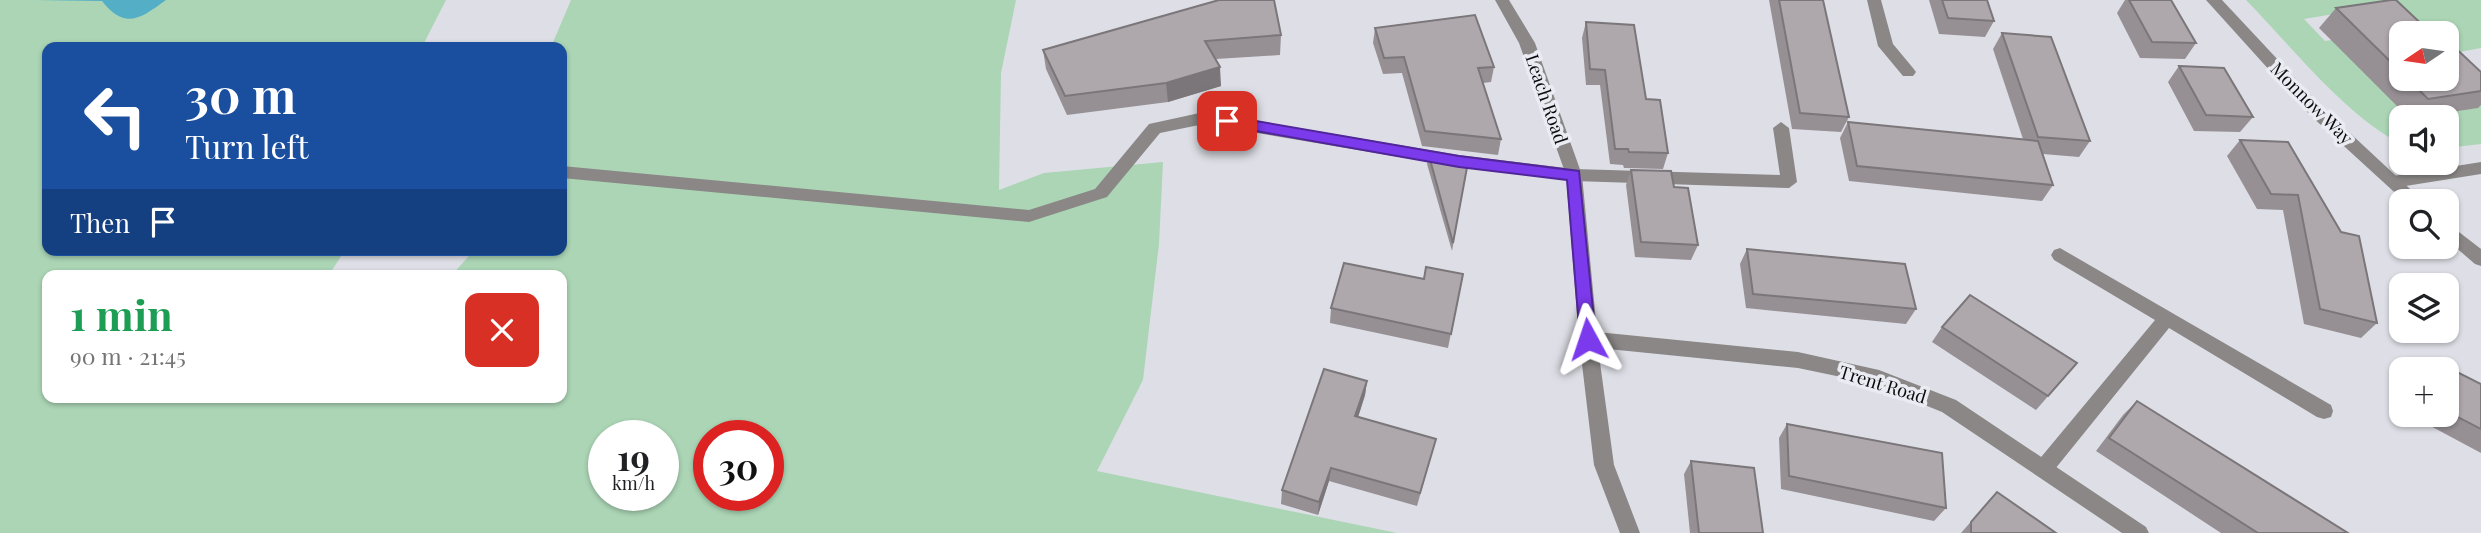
<!DOCTYPE html>
<meta charset="utf-8">
<style>
:root{--surface:#fff;--page:#f6f6f6;--text:#202124;--muted:#757577}
body{margin:0;font-family:"Playfair Display",serif;background:var(--page);color:var(--text);height:100vh;display:flex;flex-direction:column;font-size:26px;white-space:nowrap}
*{box-sizing:border-box;margin:0}
p{font-size:23px;color:var(--muted)}
.icon{flex:none;width:38px;height:38px;fill:none;stroke:currentColor;stroke-width:2;stroke-linecap:round;stroke-linejoin:round}
.map{position:relative;flex:1;overflow:hidden}
.details{position:absolute;left:42px;top:270px;width:525px;height:133px;display:flex;flex-direction:column;background:var(--surface);border-radius:14px;box-shadow:0 2px 5px #0004}
.details>*{flex:none}
.guide{position:absolute;left:42px;top:42px;width:525px;height:214px;border-radius:14px;box-shadow:0 2px 5px #0004;background:#1a4fa0;color:#fff;overflow:hidden}
.needle{width:46px;rotate:257deg}
.fabs{position:absolute;left:2389px;top:21px;display:grid;gap:14px}
.fabs a{display:grid;place-items:center;width:70px;height:70px;border-radius:14px;background:var(--surface);box-shadow:0 2px 5px #0004;font-size:35px}
.speed{position:absolute;left:588px;top:420px;display:flex;gap:14px;font-size:35px;font-weight:700;text-align:center}
.speed>*{display:grid;place-content:center;width:91px;height:91px;border-radius:50%;background:var(--surface);box-shadow:0 2px 5px #0004;line-height:1}
.speed small{font-size:18px;font-weight:400}
.speed .limit{border:10px solid #d22;background:#fff;color:#111}
.pin{position:absolute;display:grid;place-items:center;width:60px;height:60px;color:#fff;margin:-30px;border-radius:14px;box-shadow:0 4px 10px #0006}
.me{position:absolute;width:77px;margin:-38px;rotate:355deg;stroke-linejoin:round;filter:drop-shadow(0 0 5px #0008)}
.turn{display:flex;align-items:center;gap:24px;height:147px;padding:0 28px;font-size:32px}
.turn .icon{width:91px;height:91px;stroke-width:2.5}
.turn b{display:block;font-size:49px;line-height:60px}
.then{display:flex;align-items:center;height:66px;padding:0 28px;background:#0003;gap:14px;font-size:26px}
.round{display:grid;place-items:center;flex:none;width:74px;height:74px;border-radius:14px;background:var(--page)}
.headline{display:flex;align-items:center;justify-content:space-between;height:119px;padding:0 28px}
h1{font-size:42px;font-weight:700;line-height:52px;color:#1e9e55}
.map>svg:first-child{display:block}
</style>
<div class="map">
<svg width="2481" height="533" viewBox="0 0 2481 533">
<rect width="100%" height="100%" fill="#dedfe6"/>
<g fill="#abd5b5" fill-rule="evenodd">
<path d="M0,0h446l-24,47h-375v203h298l-16,25h-282v122h515v-122h-110l22,-25h88v-203h-11l20,-47h445l-15,73 -2,117 45,-17 119,-11 -4,82 -16,136 -46,91 300,62h-1397zM604,436h59v59h-59zM709,436h59v59h-59z"/>
<path d="M2246,0h235v48l-27,5 -7,6 -1,-26h-45l-67,-19 -30,5 21,22 21,-3 62,79h-7v27c-56,-29 -110,-98 -155,-144z"/>
<path d="M2481,78v66l-34,4 -1,-31h-28z"/>
</g>
<path fill="#54afc6" d="M36,0h130c-26,19 -41,30 -64,1z"/>
<g fill="none" stroke-linecap="round" stroke-linejoin="round">
<g fill="#8a8786" fill-rule="evenodd">
<path d="M1204,112l255,43 115,14 206,6 -7,-47 8,-6 8,6 8,54 -8,6 -215,-7 -115,-14 -255,-43 -44,9 -53,64 -78,25 -467,-44v-12l467,44 66,-21 54,-65z"/>
<path d="M2060,248l271,157 2,6 -2,6 -7,2 -7,-2 -148,-89 -118,146 -7,3 -7,-3 -3,-6 3,-6 118,-142 -101,-60 -3,-5 3,-5z"/>
</g>
<g fill="#8a8786" fill-rule="evenodd">
<path d="M1495,0h14l26,43 47,132 15,157 201,20 81,18 77,30 190,127 3,6h-27l-180,-121 -72,-29 -72,-15 -200,-20 16,117 26,68h-20l-26,-68 -15,-126 -13,-164 -47,-132z"/>
<path d="M1867,0h14l12,44 20,24 3,4 -3,4h-10l-25,-30z"/>
<path d="M2481,162v12l-88,14 -8,-6 8,-6z"/>
</g>
<g fill="#8a8786" fill-rule="evenodd">
<path d="M2206,0h16l100,107 101,94h-19l-94,-86z"/>
<path d="M2446,222l35,27v17l-6,-2 -29,-25z"/>
</g>
</g>
<g fill="#969095">
<path d="M1217,0h57l7,35 -1,20 -64,4 5,27 -53,16 -101,13 -21,-46 -3,-19 174,-49z"/>
<path d="M1769,0h54l26,117 -8,15 -49,-3z"/>
<path d="M1929,0h58l7,21 -9,16 -46,-3z"/>
<path d="M2125,0h46l25,43 -11,16 -45,-1 -23,-45z"/>
<path d="M2336,8l65,25v46h45l35,-7v33l-3,3 -60,9h-10l-89,-89z"/>
<path d="M1586,22l60,77 22,54 -5,16 -39,-1 -1,-3 -13,-1 -10,-79h-14l-4,-47z"/>
<path d="M1375,28l119,39 -3,15 -8,1 18,56 -3,16 -76,-9 -20,-73 -19,1 -10,-31z"/>
<path d="M2002,33l88,108 -11,16 -36,-3 10,31 -11,16 -193,-20 -9,-43 8,-16 175,17 -30,-90z"/>
<path d="M2179,66l74,51 -13,15 -46,-1 -26,-49z"/>
<path d="M2240,140l48,2 89,181 -16,15 -57,-14 -21,-114 -26,-1 -30,-53z"/>
<path d="M1429,156l39,6 -16,89 -25,-87z"/>
<path d="M1631,170l43,17 24,58 -7,15 -56,-3 -9,-72z"/>
<path d="M1747,249l169,60 -10,15 -160,-16 -6,-44z"/>
<path d="M1463,274l-15,74 -118,-25 1,-15 93,-29z"/>
<path d="M1942,327l135,36 -41,47 -104,-68z"/>
<path d="M2445,366l36,18v69l-71,-38h36v-46h-6z"/>
<path d="M1367,381l-2,14 -7,22 78,22 -19,67 -88,-25 -11,34 -37,-11 1,-14z"/>
<path d="M2137,401l211,132h-127l-125,-82 27,-36z"/>
<path d="M1787,424l159,84 -12,13 -153,-32 -2,-51z"/>
<path d="M1691,461l72,72h-73l-6,-59z"/>
<path d="M1997,492l59,41h-95z"/>
</g>
<g fill="#7a7679">
<path d="M1220,67l1,19 -53,16 -2,-19z"/>
<path d="M1367,381l-2,14 -11,35 1,-14z"/>
<path d="M1331,468l-2,13 -11,34 1,-13z"/>
</g>
<g fill="#aea8ad" stroke="#7a7679" stroke-width="2">
<path d="M1219,0h55l7,35 -76,6 15,26 -54,16 -101,13 -22,-46z"/>
<path d="M1779,0h44l26,117 -49,-4z"/>
<path d="M1942,0h45l7,21 -46,-3z"/>
<path d="M2129,0h42l25,43 -44,-1z"/>
<path d="M2391,0h5l35,33h-30v39l-65,-64z"/>
<path d="M1475,15l19,52 -16,1 23,71 -76,-8 -21,-74 -20,1 -9,-30z"/>
<path d="M1586,22l48,3 12,74 14,1 8,53 -39,-1 -1,-3h-13l-10,-79 -15,-1z"/>
<path d="M2002,33l49,4 39,104 -52,-4z"/>
<path d="M2446,41h2l33,31v19l-53,8 -20,-20h38z"/>
<path d="M2179,66l45,2 29,49 -47,-2z"/>
<path d="M1848,122l190,19 15,44 -196,-19z"/>
<path d="M2240,140l48,2 53,90 18,4 18,87 -57,-14 -22,-114 -27,-1z"/>
<path d="M1429,156l39,6 -15,81z"/>
<path d="M1631,170l40,1 3,16 14,1 10,57 -57,-3z"/>
<path d="M1747,249l158,15 11,45 -163,-15z"/>
<path d="M1344,263l80,16 2,-12 37,7 -12,60 -120,-26z"/>
<path d="M1970,295l107,68 -29,33 -106,-69z"/>
<path d="M2445,366l36,18v45l-35,-18v-42h-3z"/>
<path d="M1324,369l43,12 -12,35 81,23 -16,54 -89,-25 -12,34 -37,-12z"/>
<path d="M2137,401l211,132h-90l-149,-95z"/>
<path d="M1787,424l155,29 4,55 -157,-32z"/>
<path d="M1691,461l63,7 9,65h-64z"/>
<path d="M1997,492l59,41h-85v-11z"/>
</g>
<path fill="#7c3aed" stroke="#51269a" stroke-width="2" d="M1227,116l232,40 120,15 17,168 -2,4h-12l-2,-4 -13,-159 -108,-13 -237,-42 -2,-4 2,-4z"/>
<g text-anchor="middle" dominant-baseline="central" stroke-width="7" stroke-linejoin="round" paint-order="stroke">
<g font-size="18" fill="#0b0b0d" stroke="#ebecf3">
<text transform="translate(1547 99) rotate(71)">Leach Road</text>
<text transform="translate(2312 103) rotate(45)">Monnow Way</text>
<text transform="translate(1883 384) rotate(17)">Trent Road</text>
</g>
</g>
</svg>
<div class="fabs">
<a><svg class="needle" viewBox="-14 -14 28 28"><path d="M0-13l5 13h-10z" fill="#e53935"/><path d="M0 13l5-13h-10z" fill="#757577"/></svg></a>
<a><svg class="icon" aria-label="sound" viewBox="0 0 24 24"><path d="M4 9h4l5-4v14l-5-4H4zM17 9q2 3 0 6"/></svg></a>
<a><svg class="icon" aria-label="search" viewBox="0 0 24 24"><circle cx="10" cy="10" r="6"/><path d="M15 15l6 6"/></svg></a>
<a><svg class="icon" aria-label="layers" viewBox="0 0 24 24"><path d="M12 4l9 5-9 5-9-5zM3 14l9 5 9-5"/></svg></a>
<a>+</a>
</div>
<div class="speed"><div>19<small>km/h</small></div><div class="limit">30</div></div>
<div class="pin" style="left:1227px;top:121px;background:#d93025"><svg class="icon" aria-label="arrive" viewBox="0 0 24 24"><path d="M6 21V4h12l-3 4 3 4H6"/></svg></div>
<svg class="me" style="left:1588px;top:339px" viewBox="-20 -20 40 40"><path d="M0-17L14 15 0 8-14 15z" fill="#7c3aed" stroke="#fff" stroke-width="4"/></svg>
<div class="guide">
<div class="turn"><svg class="icon" aria-label="left" viewBox="0 0 24 24"><path d="M17 20v-9H6M10 6l-5 5 5 5"/></svg><div><b>30 m</b>Turn left</div></div>
<div class="then">Then<svg class="icon" aria-label="arrive" viewBox="0 0 24 24"><path d="M6 21V4h12l-3 4 3 4H6"/></svg></div>
</div>
<section class="details">
<div class="headline"><div><h1>1 min</h1><p>90 m · 21:45</p></div><a class="round" style="background:#d93025;color:#fff"><svg class="icon" aria-label="close" viewBox="0 0 24 24"><path d="M6 6l12 12M18 6L6 18"/></svg></a></div>
</section>
</div>
